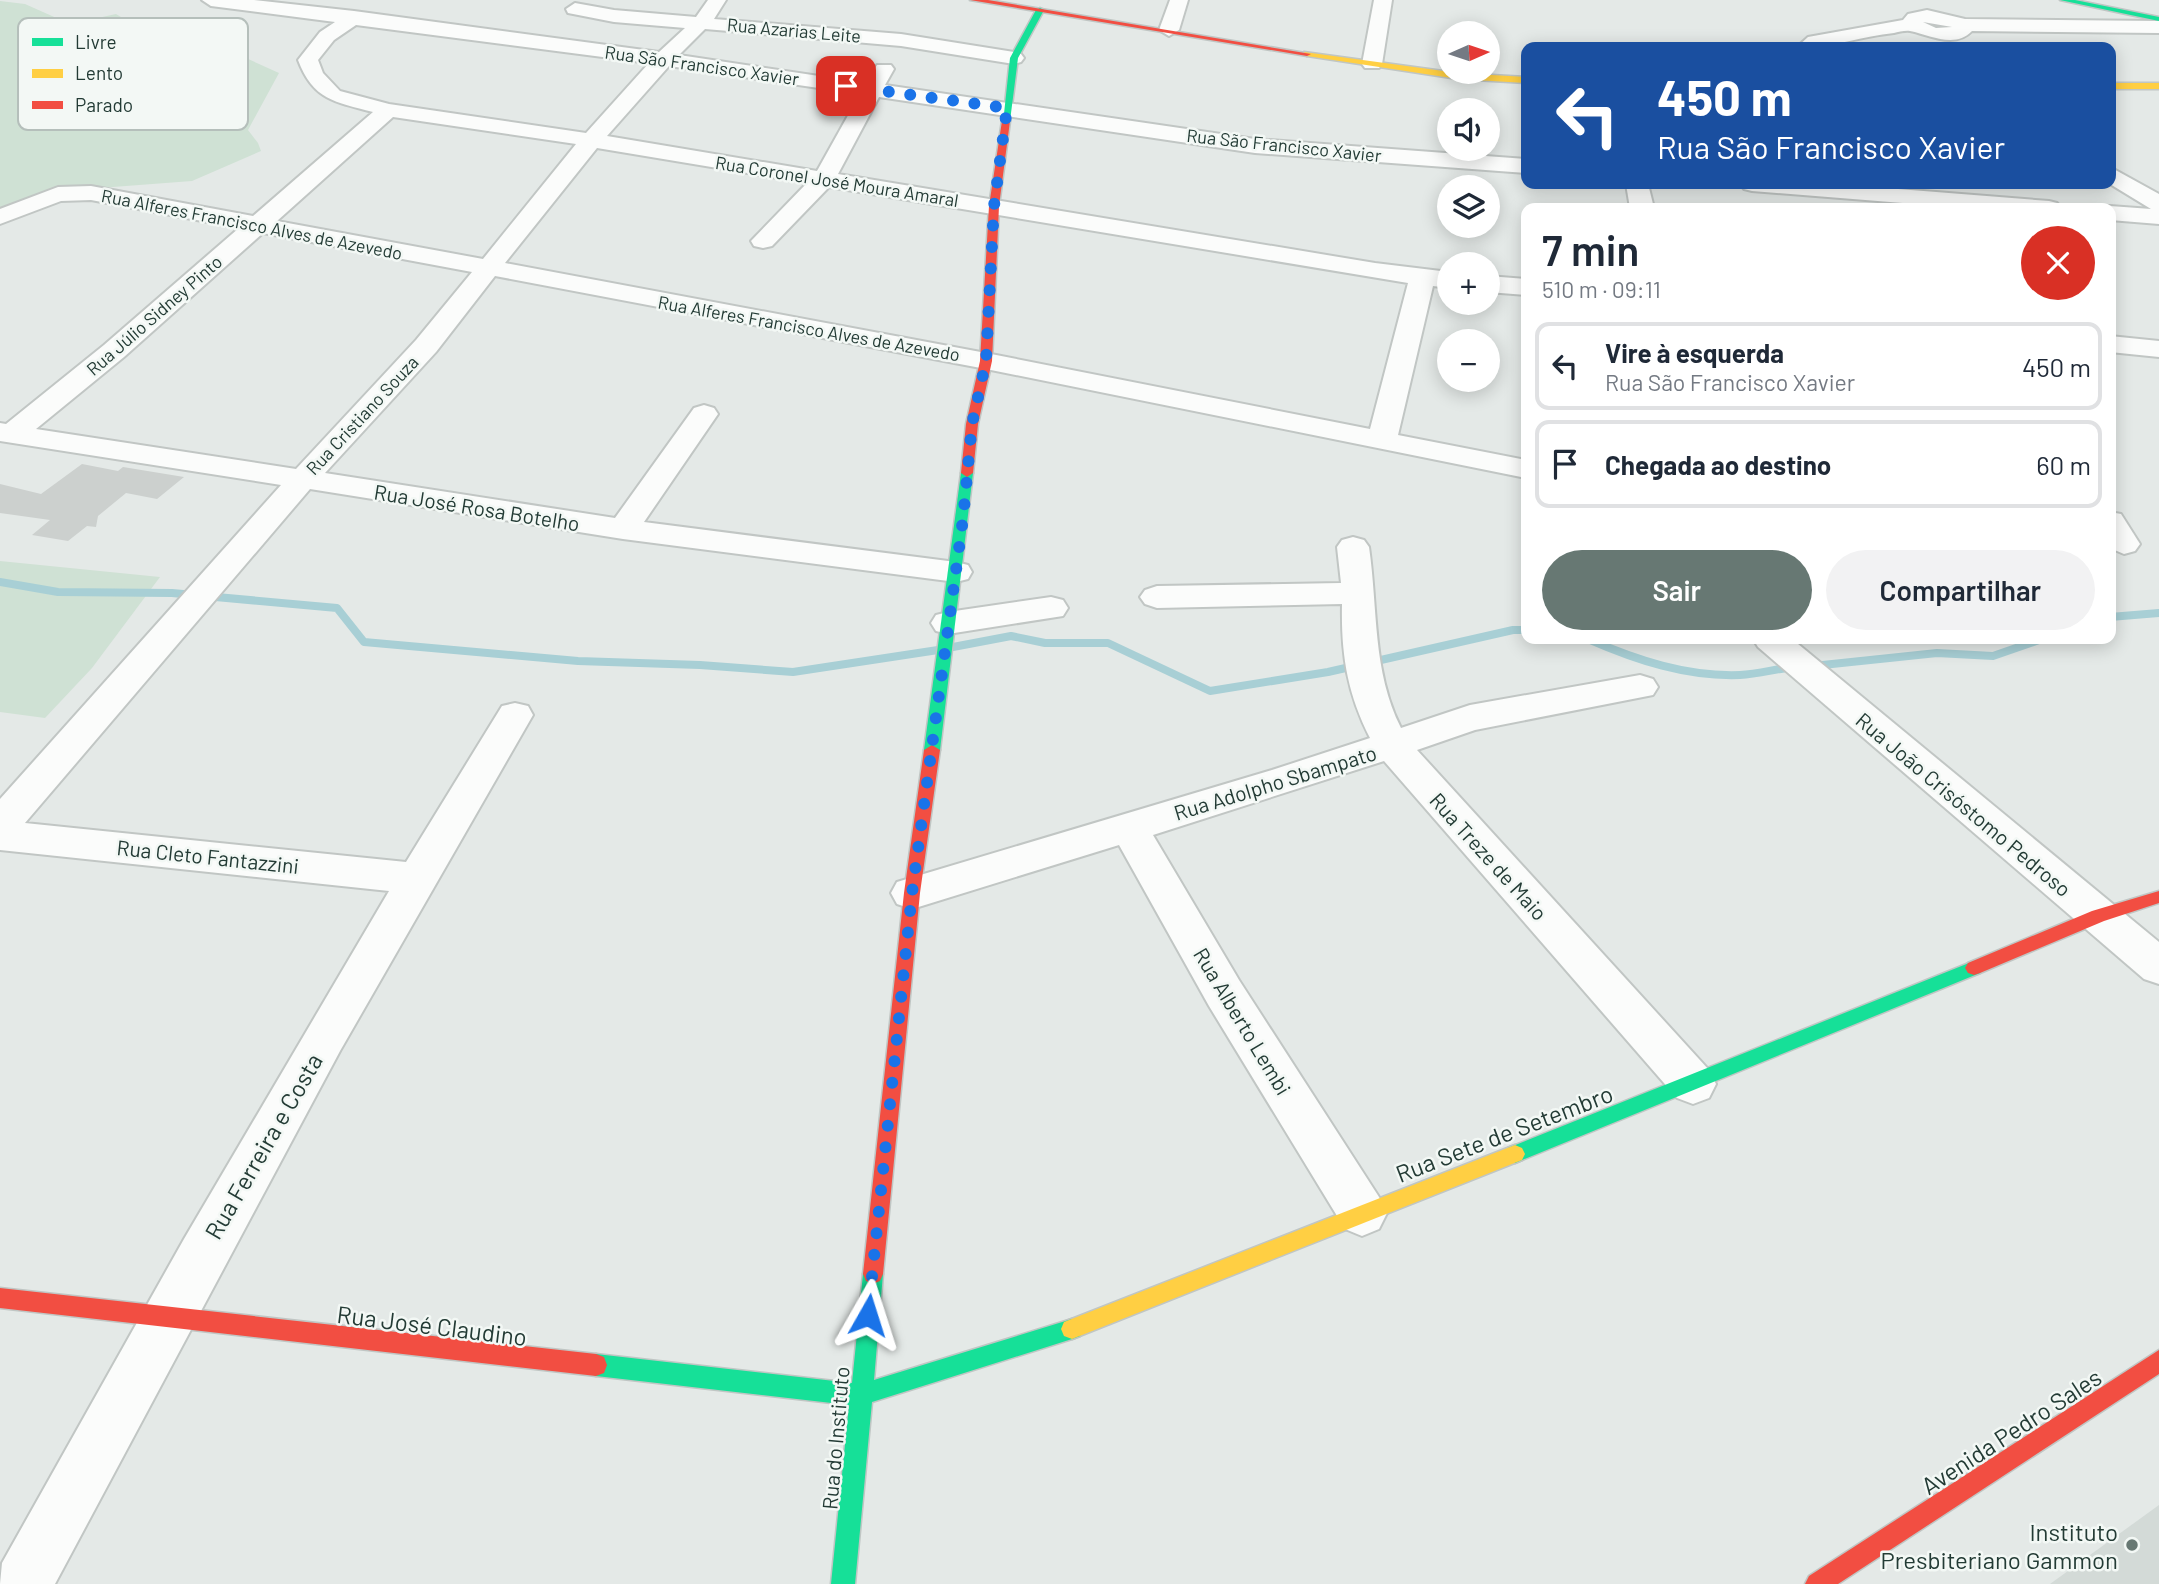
<!DOCTYPE html>
<html lang="pt">
<meta charset="utf-8">
<style>
:root{--surface:#fff;--page:#f2f2f3;--text:#1f2937;--muted:#747a83;--line:#e0e1e3;--accent:#677873}
body{margin:0;font-family:Barlow,sans-serif;background:var(--page);color:var(--text);height:100vh;display:flex;flex-direction:column;font-size:26px;white-space:nowrap}
*{box-sizing:border-box;margin:0}
p{font-size:23px;color:var(--muted)}
.icon{flex:none;width:38px;height:38px;fill:none;stroke:currentColor;stroke-width:2;stroke-linecap:round;stroke-linejoin:round}
.map{position:relative;flex:1;overflow:hidden}
.drawer{position:absolute;left:1521px;top:203px;width:595px;height:441px;display:flex;flex-direction:column;background:var(--surface);border-radius:14px;box-shadow:0 4px 18px #0003}
.drawer>*{flex:none}
.banner{position:absolute;left:1521px;top:42px;width:595px;height:147px;border-radius:14px;box-shadow:0 4px 18px #0003;background:#1a4fa0;color:#fff;overflow:hidden}
.needle{width:46px;rotate:87deg}
.fabs{position:absolute;left:1437px;top:21px;display:grid;gap:14px}
.fabs a{display:grid;place-items:center;width:63px;height:63px;border-radius:50%;background:var(--surface);box-shadow:0 4px 18px #0003;font-size:35px}
.pin{position:absolute;display:grid;place-items:center;width:60px;height:60px;color:#fff;margin:-30px;border-radius:14px;box-shadow:0 4px 10px #0006}
.me{position:absolute;width:77px;margin:-38px;rotate:6deg;stroke-linejoin:round;filter:drop-shadow(0 0 5px #0008)}
.turn{display:flex;align-items:center;gap:24px;height:147px;padding:0 21px;font-size:32px}
.turn .icon{width:91px;height:91px;stroke-width:2.5}
.turn b{display:block;font-size:49px;line-height:60px}
.round{display:grid;place-items:center;flex:none;width:74px;height:74px;border-radius:37px;background:var(--page)}
.summary{display:flex;align-items:center;justify-content:space-between;height:119px;padding:0 21px}
h1{font-size:42px;font-weight:600;line-height:52px}
.cta{display:flex;gap:14px;margin-top:auto;padding:14px 21px}
.cta a{flex:1;height:80px;border-radius:42px;background:var(--accent);color:#fff;font-size:28px;font-weight:600;line-height:80px;text-align:center}
.cta a+a{background:var(--page);color:var(--text)}
ul{padding:0;list-style:none}
li{display:flex;align-items:center;gap:21px;height:88px;margin:0 14px 10px;padding:0 7px;border:4px solid var(--line);border-radius:14px}
li div{flex:1}
li b{display:block;font-size:26px}
li em{font-style:normal}
.map>svg:first-child{display:block}
</style>
<div class="map">
<svg width="2159" height="1584" viewBox="0 0 2159 1584">
<rect width="100%" height="100%" fill="#e4e9e7"/>
<path fill="#d3dad7" d="M2159,1505v79h-109z"/>
<g fill="#cfe1d4">
<path d="M0,1l25,3 45,20 46,-10 10,6 2,17 37,-10 70,26 44,20 -31,57 10,13 3,8 -69,30 -132,10 -60,19z"/>
<path d="M0,561l160,16 -68,91 -47,50 -45,-6z"/>
</g>
<g fill="none" stroke-linecap="round" stroke-linejoin="round">
<g stroke="#a8cfd5" stroke-width="8">
<path d="M0,582l58,10 114,1 165,15 27,34 214,19 122,4 93,7 145,-22"/>
<path d="M2110,617l49,-4"/>
<path d="M1588,639c48,21 99,38 152,36 18,-1 36,-6 54,-8"/>
<path d="M953,647l58,-11 34,7h63l102,48 118,-19 185,-42h13"/>
<path d="M1813,666l124,-13 56,3 49,-17"/>
</g>
</g>
<path fill="#ccd0ce" d="M82,464l36,7 5,-4 61,10 -27,22 -31,-6 -28,23 -2,11 -9,-1 -19,15 -36,-6 18,-15 -50,-7v-29l41,10z"/>
<g fill="none" stroke-linecap="round" stroke-linejoin="round">
<g stroke="#c1c6c4" stroke-width="4">
<g id="street">
<path d="M202,0h52l100,11 305,41 26,-24 -71,-6 -46,-9 -2,-4 9,-6 39,7 82,7 12,-17h18l-12,19 187,15 113,18 7,2 3,4 -3,4 -7,2 -113,-18 -196,-17 -26,26 187,28 11,-18h14l3,4 -9,16 370,54 271,20v14l-271,-20 -376,-56 -41,77 537,89 74,9v16l-16,-2 -35,149 128,25v18l-540,-109 -491,-93 -59,76 -111,121 290,45 79,-110 10,-3 10,3 4,6 -74,108 312,40 12,3 4,7 -4,7 -12,3 -333,-43 -313,-50 -285,334 381,39 96,-156 13,-3 13,3 5,9 -193,336 -285,533h-55l2,-21 182,-324 205,-348 -389,-41v-51l281,-314 -281,-44v-18l6,1 98,-79 135,-117 -148,-28 -30,1 -61,23v-15l58,-22 33,-1 162,30 120,-104c-38,-10 -60,-12 -75,-52l22,-28 15,-10 -124,-16zM356,25l293,38 -63,70 -197,-29 -49,-13 -17,-18 -5,-13 16,-20zM669,66l191,28 -43,77 -210,-35zM393,117l183,27 -93,115 -206,-38zM597,148l210,35 -56,58 3,5 9,2 9,-2 57,-59 579,96 -38,146 -384,-76 -481,-90zM263,233l209,39 -56,68 -120,129 -260,-40 88,-72z"/>
<path d="M1170,0h18l-9,30 -10,6 -10,-6z"/>
<path d="M1374,0h18l-10,64 -3,4h-14l-3,-4z"/>
<path d="M1927,10l38,9 194,2v12l-187,-2c-17,18 -42,4 -62,0 -4,-1 -12,1 -16,2 -33,3 -65,16 -97,14l11,-10 95,-17 5,-6zM1923,22l29,5 -16,1z"/>
<path d="M2110,167l49,27v30l-49,-4v-12h-8l8,-2 41,3 -41,-25z"/>
<path d="M1626,184h22l6,24h-24z"/>
<path d="M1740,184h95l214,17 8,2 4,5h-96l-213,-17 -8,-2z"/>
<path d="M1488,276l38,3v16l-38,-3z"/>
<path d="M2110,336l49,5v16l-49,-5z"/>
<path d="M2110,512l11,2 19,30 -5,7 -11,3 -14,-6z"/>
<path d="M1353,537l11,3 5,7c9,61 3,124 32,181l69,-23 170,-30 13,4 5,8 -5,8 -178,35 -58,20 292,320 7,14 -7,14 -16,6 -16,-6 -293,-337 -231,74 86,145 140,217 8,16 -8,16 -17,7 -17,-7 -136,-223 -90,-161 -207,64 -15,-5 -6,-11 6,-11 375,-112 98,-32c-23,-45 -29,-84 -28,-134l-185,4 -12,-4 -5,-7 5,-7 12,-4 184,-3 -4,-36 5,-7z"/>
<path d="M1051,597l12,3 5,8 -5,8 -115,18 -12,-3 -5,-8 5,-8 12,-3z"/>
<path d="M1753,639h39l367,303v42l-15,-5 -386,-332z"/>
</g>
</g>
<g stroke="#c0c6c4" stroke-width="3">
<g id="fast">
<path d="M2060,0h15l84,17v4z"/>
<path d="M1040,8l4,2 -26,48 -8,63 -7,2 7,-65 26,-48z"/>
<path d="M967,469l6,4 -33,277 -8,5 -8,-5 37,-277z"/>
<path d="M1974,961l6,2 3,5 -3,5 -458,187 -7,3 -7,-3 -3,-6 3,-6z"/>
<path d="M873,1264l7,3 3,7 -9,106 198,-61 8,3 3,7 -3,7 -8,3 -200,63 -17,182h-24l18,-179 -253,-29 -8,-3 -3,-8 3,-8 8,-3 256,29 11,-109 3,-7z"/>
</g>
</g>
<g stroke="#c0c6c4" stroke-width="3">
<g id="slow">
<path d="M1304,52l154,21 68,4v6l-68,-4 -151,-23z"/>
<rect x="2110" y="83" width="49" height="6"/>
<path d="M1515,1145l7,3 3,6 -3,6 -450,179 -8,-3 -3,-7 3,-7z"/>
</g>
</g>
<g stroke="#c0c6c4" stroke-width="3">
<g id="jam">
<path d="M970,0h18l323,54 -4,2z"/>
<path d="M1006,118l4,3 -11,85 -7,155 -14,63 -5,49 -6,4 -6,-4 5,-49 14,-63 9,-155 13,-85z"/>
<path d="M932,745l8,5 -20,143 -37,381 -3,7 -7,3 -7,-3 -3,-7 41,-381 20,-143z"/>
<path d="M2159,891v12l-55,18 -124,52 -6,2 -6,-2 -3,-5 3,-5 124,-52z"/>
<path d="M0,1288l596,66 8,3 3,8 -3,8 -8,3 -596,-68z"/>
<path d="M2159,1350v24l-321,210h-33l4,-8z"/>
</g>
</g>
<use href="#street" fill="#fbfcfb" fill-rule="evenodd"/>
<use href="#fast" fill="#16e098" fill-rule="evenodd"/>
<use href="#slow" fill="#ffcf43" fill-rule="evenodd"/>
<use href="#jam" fill="#f24e42" fill-rule="evenodd"/>
</g>
<g fill="none" stroke-linecap="round" stroke-linejoin="round">
<path stroke="#1a73e8" stroke-width="12" stroke-dasharray="0 21.6" d="M846,86l161,22 -13,98 -8,155 -14,63 -9,95 -51,374 -44,422"/>
</g>
<circle fill="#677873" stroke="#f3f8f5" stroke-width="2.5" cx="2132" cy="1545" r="7"/>
<g text-anchor="middle" dominant-baseline="central" stroke-width="5" stroke-linejoin="round" paint-order="stroke">
<g font-size="18" fill="#233b35" stroke="#f3f8f5">
<text transform="translate(794 30) rotate(5)">Rua Azarias Leite</text>
<text transform="translate(702 65) rotate(8)">Rua São Francisco Xavier</text>
<text transform="translate(1284 145) rotate(6)">Rua São Francisco Xavier</text>
<text transform="translate(837 181) rotate(9)">Rua Coronel José Moura Amaral</text>
<text transform="translate(252 224) rotate(11)">Rua Alferes Francisco Alves de Azevedo</text>
<text transform="translate(154 315) rotate(-41)">Rua Júlio Sidney Pinto</text>
<text transform="translate(809 328) rotate(10)">Rua Alferes Francisco Alves de Azevedo</text>
<text transform="translate(362 415) rotate(-47)">Rua Cristiano Souza</text>
</g>
<g font-size="21" fill="#233b35" stroke="#f3f8f5">
<text transform="translate(477 507) rotate(9)">Rua José Rosa Botelho</text>
<text transform="translate(1275 782) rotate(-17)">Rua Adolpho Sbampato</text>
<text transform="translate(1964 804) rotate(40)">Rua João Crisóstomo Pedroso</text>
<text transform="translate(208 856) rotate(6)">Rua Cleto Fantazzini</text>
<text transform="translate(1489 856) rotate(48)">Rua Treze de Maio</text>
<text transform="translate(1243 1021) rotate(59)">Rua Alberto Lembi</text>
<text transform="translate(835 1438) rotate(-85)">Rua do Instituto</text>
</g>
<g font-size="24" fill="#233b35" stroke="#f3f8f5">
<text transform="translate(1504 1133) rotate(-21)">Rua Sete de Setembro</text>
<text transform="translate(263 1146) rotate(-60)">Rua Ferreira e Costa</text>
<text transform="translate(432 1325) rotate(7)">Rua José Claudino</text>
<text transform="translate(2011 1431) rotate(-33)">Avenida Pedro Sales</text>
</g>
<g font-size="24" fill="#233b35" stroke="#f3f8f5" text-anchor="end">
<text x="2118" y="1531">Instituto<tspan x="2118" dy="28">Presbiteriano Gammon</tspan></text>
</g>
</g>
<rect x="18" y="18" width="230" height="112" rx="10" fill="#f3f8f5" stroke="#b5bfbb" stroke-width="2"/>
<rect x="32" y="38" width="31" height="8" fill="#16e098"/>
<rect x="32" y="69" width="31" height="9" fill="#ffcf43"/>
<rect x="32" y="101" width="31" height="8" fill="#f24e42"/>
<g font-size="19" fill="#233b35">
<text x="75" y="49">Livre</text>
<text x="75" y="80">Lento</text>
<text x="75" y="112">Parado</text>
</g>
</svg>
<div class="fabs">
<a><svg class="needle" viewBox="-14 -14 28 28"><path d="M0-13l5 13h-10z" fill="#e53935"/><path d="M0 13l5-13h-10z" fill="#747a83"/></svg></a>
<a><svg class="icon" aria-label="sound" viewBox="0 0 24 24"><path d="M4 9h4l5-4v14l-5-4H4zM17 9q2 3 0 6"/></svg></a>
<a><svg class="icon" aria-label="layers" viewBox="0 0 24 24"><path d="M12 4l9 5-9 5-9-5zM3 14l9 5 9-5"/></svg></a>
<a>+</a>
<a>−</a>
</div>
<div class="pin" style="left:846px;top:86px;background:#d93025"><svg class="icon" aria-label="arrive" viewBox="0 0 24 24"><path d="M6 21V4h12l-3 4 3 4H6"/></svg></div>
<svg class="me" style="left:868px;top:1315px" viewBox="-20 -20 40 40"><path d="M0-17L14 15 0 8-14 15z" fill="#1a73e8" stroke="#fff" stroke-width="4"/></svg>
<div class="banner">
<div class="turn"><svg class="icon" aria-label="left" viewBox="0 0 24 24"><path d="M17 20v-9H6M10 6l-5 5 5 5"/></svg><div><b>450 m</b>Rua São Francisco Xavier</div></div>
</div>
<section class="drawer">
<div class="summary"><div><h1>7 min</h1><p>510 m · 09:11</p></div><a class="round" style="background:#d93025;color:#fff"><svg class="icon" aria-label="close" viewBox="0 0 24 24"><path d="M6 6l12 12M18 6L6 18"/></svg></a></div>
<ul>
<li><svg class="icon" aria-label="left" viewBox="0 0 24 24"><path d="M17 20v-9H6M10 6l-5 5 5 5"/></svg><div><b>Vire à esquerda</b><p>Rua São Francisco Xavier</p></div><em>450 m</em></li>
<li><svg class="icon" aria-label="arrive" viewBox="0 0 24 24"><path d="M6 21V4h12l-3 4 3 4H6"/></svg><div><b>Chegada ao destino</b></div><em>60 m</em></li>
</ul>
<div class="cta"><a>Sair</a><a>Compartilhar</a></div>
</section>
</div>
